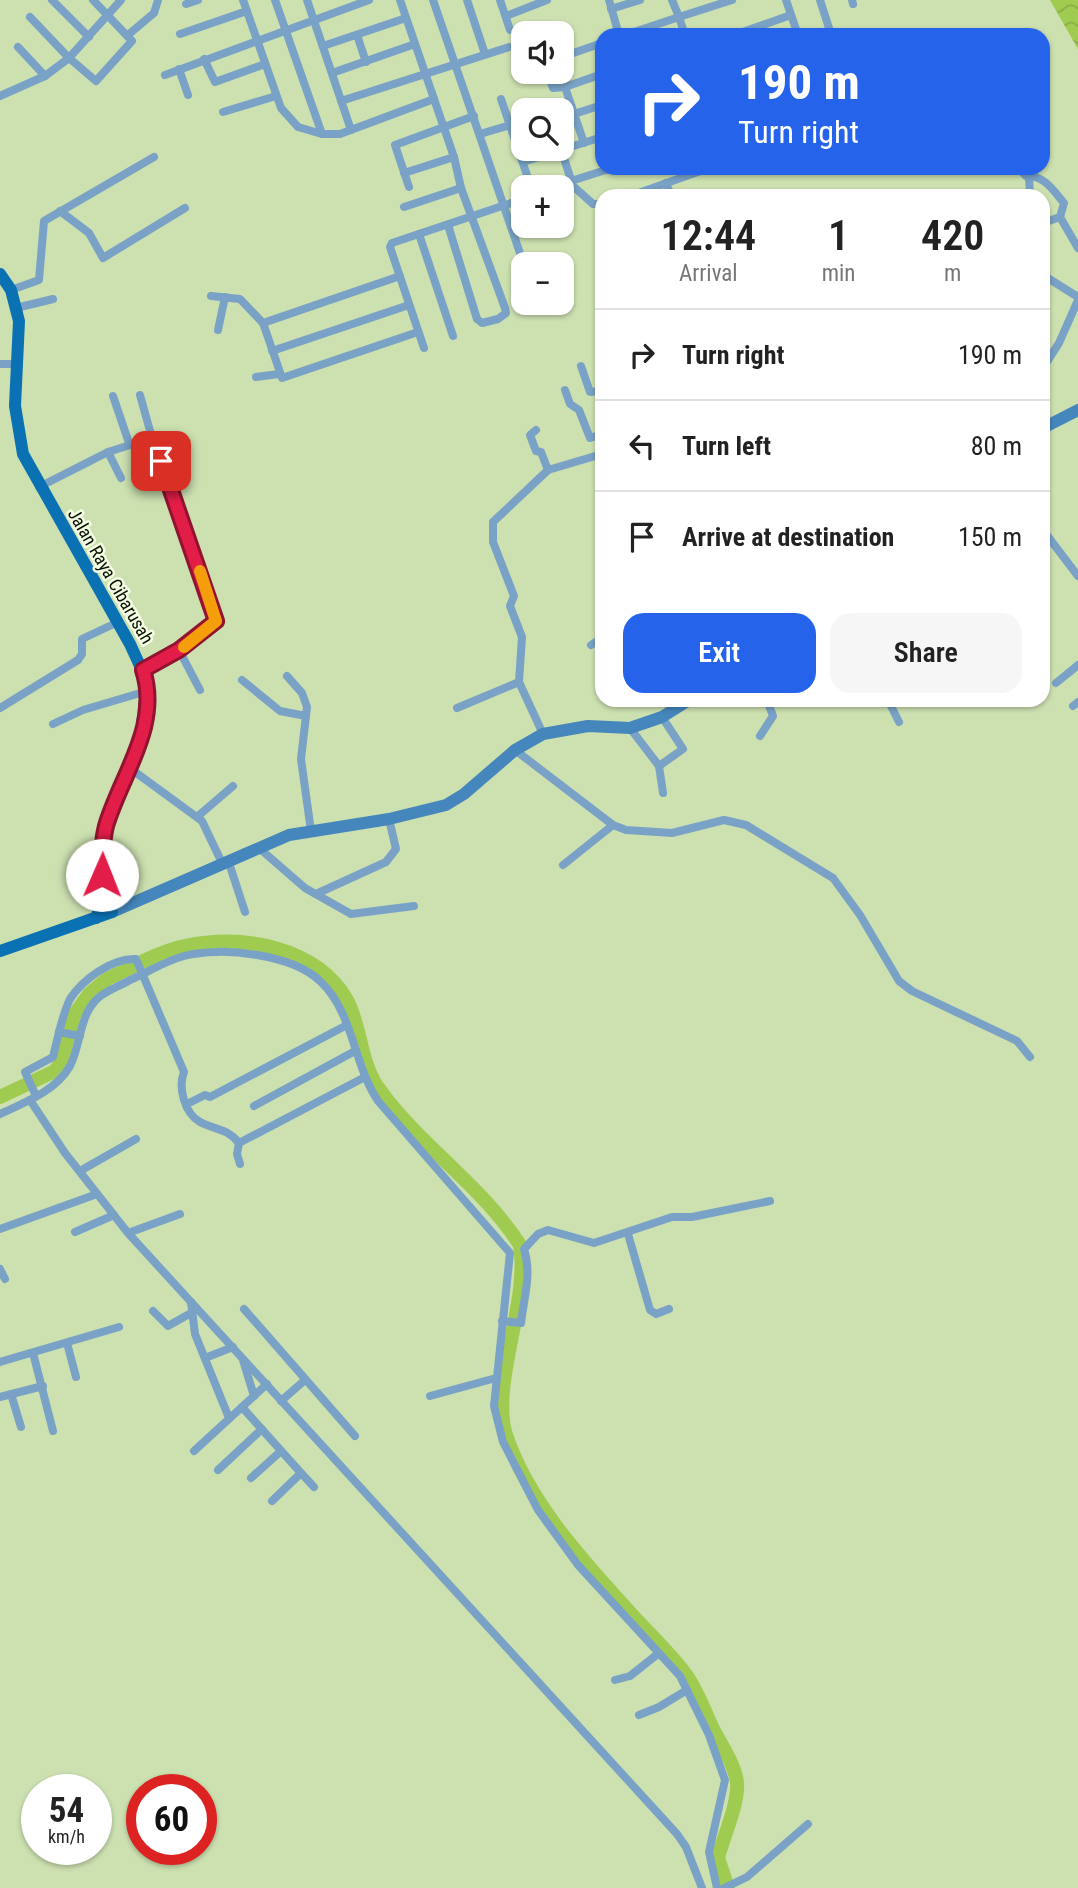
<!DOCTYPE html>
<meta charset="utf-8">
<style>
:root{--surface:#fff;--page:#f6f6f6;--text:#222;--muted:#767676;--line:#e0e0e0;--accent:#2563eb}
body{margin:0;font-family:"Roboto Condensed",sans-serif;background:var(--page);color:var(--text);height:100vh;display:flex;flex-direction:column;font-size:26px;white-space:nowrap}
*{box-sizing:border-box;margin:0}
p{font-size:23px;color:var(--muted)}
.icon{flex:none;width:38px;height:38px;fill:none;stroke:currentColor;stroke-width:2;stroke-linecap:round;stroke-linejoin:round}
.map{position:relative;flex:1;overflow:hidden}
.panel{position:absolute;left:595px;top:189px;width:455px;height:518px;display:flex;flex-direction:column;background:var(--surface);border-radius:21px;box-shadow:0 2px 5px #0004}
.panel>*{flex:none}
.top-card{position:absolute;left:595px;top:28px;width:455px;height:147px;border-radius:21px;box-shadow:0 2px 5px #0004;background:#2563eb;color:#fff;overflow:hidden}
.tools{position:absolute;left:511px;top:21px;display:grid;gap:14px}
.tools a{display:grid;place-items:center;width:63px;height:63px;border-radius:14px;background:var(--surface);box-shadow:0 2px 5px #0004;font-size:35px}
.speed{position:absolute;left:21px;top:1774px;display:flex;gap:14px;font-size:35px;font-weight:700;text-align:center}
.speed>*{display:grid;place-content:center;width:91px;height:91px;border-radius:50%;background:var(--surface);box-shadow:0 2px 5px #0004;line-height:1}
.speed small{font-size:18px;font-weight:400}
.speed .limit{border:10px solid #d22;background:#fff;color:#111}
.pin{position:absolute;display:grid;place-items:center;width:60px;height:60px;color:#fff;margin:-30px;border-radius:14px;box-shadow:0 4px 10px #0006}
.me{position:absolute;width:77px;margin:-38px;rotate:1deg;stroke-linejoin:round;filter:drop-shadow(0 0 5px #0008)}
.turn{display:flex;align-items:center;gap:24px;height:147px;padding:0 28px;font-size:32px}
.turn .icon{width:91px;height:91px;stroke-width:2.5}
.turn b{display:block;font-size:49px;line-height:60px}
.eta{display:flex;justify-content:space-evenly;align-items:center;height:119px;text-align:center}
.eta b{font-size:42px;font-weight:600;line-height:49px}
.action{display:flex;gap:14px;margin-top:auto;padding:14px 28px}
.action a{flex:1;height:80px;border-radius:21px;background:var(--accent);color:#fff;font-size:28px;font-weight:600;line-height:80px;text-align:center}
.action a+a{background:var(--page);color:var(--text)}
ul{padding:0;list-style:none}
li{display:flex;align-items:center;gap:21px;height:91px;padding:0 28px;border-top:2px solid var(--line)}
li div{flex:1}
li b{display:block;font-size:26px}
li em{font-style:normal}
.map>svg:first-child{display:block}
</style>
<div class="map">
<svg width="1078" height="1888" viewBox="0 0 1078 1888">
<defs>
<pattern id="water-waves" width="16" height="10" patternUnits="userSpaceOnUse" patternTransform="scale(1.75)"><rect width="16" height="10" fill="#a0cb51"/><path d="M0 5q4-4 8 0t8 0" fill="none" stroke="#88ad45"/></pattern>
</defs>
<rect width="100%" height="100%" fill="#cce0b0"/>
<path fill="url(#water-waves)" d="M1050,0h28v49z"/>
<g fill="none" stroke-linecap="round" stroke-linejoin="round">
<path stroke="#a0cb51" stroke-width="14" d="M0,1097l55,-26 7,-11 12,-45 15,-21 18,-15c24,-11 52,-28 78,-33 56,-12 131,0 162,54 14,26 13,61 30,86 40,58 105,99 143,159 10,55 -30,140 -14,190 23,69 80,129 128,182 18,19 38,38 53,59 11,16 18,36 26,53 9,17 21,34 24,53 2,21 -14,56 -19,76l10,30"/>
<g stroke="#79a2c6" stroke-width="8">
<path d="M52,0l37,37"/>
<path d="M243,0l38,108 17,19 24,7h18l94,-35"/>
<path d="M275,0l47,134"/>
<path d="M307,0l44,130"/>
<path d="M400,0l54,157 7,31 44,120 1,5 -8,6 -16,4 -5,-4 -29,-94"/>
<path d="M433,0l89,259"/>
<path d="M467,0l18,54"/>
<path d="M500,0l10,30"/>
<path d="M609,0l10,35"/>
<path d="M672,0l7,17 53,-17"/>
<path d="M786,0l12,35"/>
<path d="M820,0l9,28 -5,7"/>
<path d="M852,0l1,4"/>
<path d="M186,4l12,-4"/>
<path d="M611,9l29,-9"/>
<path d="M506,16l41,-16"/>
<path d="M30,17l39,41 27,23 36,-40 -39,-41"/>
<path d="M180,34l67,-23"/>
<path d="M128,35l26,-22 4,-13"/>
<path d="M357,35l9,27"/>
<path d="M625,35l54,-18 6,18"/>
<path d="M734,35l57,-20"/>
<path d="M323,46l83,-28"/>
<path d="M18,47l27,29"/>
<path d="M562,57l40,-14"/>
<path d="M204,59l11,23 50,-18"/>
<path d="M179,69l9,26"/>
<path d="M547,72l6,16 12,-1"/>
<path d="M332,73l83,-29"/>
<path d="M165,75l204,-75"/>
<path d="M0,96l45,-20 24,-18 52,-58"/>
<path d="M501,99l30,88"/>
<path d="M341,101l168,-54"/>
<path d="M223,112l53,-16"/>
<path d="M574,114l28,-9"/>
<path d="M480,134l30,-9"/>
<path d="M584,143l-19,-56 37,-13"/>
<path d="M562,152l11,34 20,18h9"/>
<path d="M523,162l79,-25"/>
<path d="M1018,168l8,8c18,-1 27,14 38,27l-4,14 18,31"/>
<path d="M404,173l50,-16"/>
<path d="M1029,177l1,19"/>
<path d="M571,181l41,-13"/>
<path d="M666,183l5,13"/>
<path d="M409,187l-14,-42 79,-29"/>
<path d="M630,196l79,-28"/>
<path d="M404,207l57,-19"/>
<path d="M60,211l29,22 14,25 82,-50"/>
<path d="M1043,223l17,-6"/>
<path d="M419,234l34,102"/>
<path d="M1043,275l35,22"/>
<path d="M11,290l28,-10 5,-59 110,-64"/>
<path d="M211,296l29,3 23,24 137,-47"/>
<path d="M16,308l37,-9"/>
<path d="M263,323l19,55 136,-46"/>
<path d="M218,330l7,-33"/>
<path d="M424,348l-34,-101 2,-4 131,-44"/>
<path d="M272,351l137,-46"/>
<path d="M0,364h18"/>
<path d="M581,366l9,26 12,-1"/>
<path d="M1043,368l16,-25 19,-43"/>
<path d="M256,377l23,-3"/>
<path d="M565,390l5,14 9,6 11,28 9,-3 3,3"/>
<path d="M140,395l12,43"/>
<path d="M113,396l16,47"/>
<path d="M536,430l-6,5 6,16 5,1 7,18"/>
<path d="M108,452l13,26"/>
<path d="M39,487l69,-35 44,-14 65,183 -38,29 -36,20"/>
<path d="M1043,530l35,46"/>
<path d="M591,645l11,-7"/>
<path d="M179,650l21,40"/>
<path d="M287,676l15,17 5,14 -6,52 10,72"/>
<path d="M242,680l38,31 26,5"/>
<path d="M1056,683l22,-18"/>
<path d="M888,700l11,22"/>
<path d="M1073,706l5,-4"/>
<path d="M0,708l78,-48 4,-6v-15l36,-17"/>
<path d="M457,708l62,-26"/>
<path d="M53,724l30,-14 64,-19"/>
<path d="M630,728l29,38 4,27"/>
<path d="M543,734l-24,-52 3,-45 -12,-31 4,-10 -21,-54v-20l55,-52 54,-16"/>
<path d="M760,736l13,-20 -6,-16"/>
<path d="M515,750l98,75 13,5 46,3 52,-13 22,5 87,53 27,37 39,66 13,10 105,50 13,16"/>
<path d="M659,766l24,-17 -21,-32"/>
<path d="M131,769l71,52 21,44"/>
<path d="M197,817l36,-31"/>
<path d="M259,848l46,40 46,26 63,-8"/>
<path d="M229,863l16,49"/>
<path d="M563,865l50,-40"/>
<path d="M316,894l70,-32 10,-13 -7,-30"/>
<path d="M59,1032c3,-11 6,-23 11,-33 13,-20 42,-41 66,-40l48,113c-6,15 0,41 16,50 15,8 27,6 39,21l-2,11 3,10"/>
<path d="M36,1096l-11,-24 28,-15 6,-25 21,4"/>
<path d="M30,1100l35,53 63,80 549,601 9,13 16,41"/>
<path d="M187,1104l18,-9 5,2 137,-72"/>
<path d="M254,1106l101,-55"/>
<path d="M0,1114c24,-11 56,-23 70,-48 11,-21 9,-51 28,-68 9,-8 22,-12 32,-18 18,-8 35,-19 54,-24 37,-10 109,-2 137,26 33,32 32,82 57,119l132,152 -16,153 9,36 35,68 40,55 102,111 29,59 16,45 -16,72 8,36"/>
<path d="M239,1143l126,-66"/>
<path d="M80,1171l56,-32"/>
<path d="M0,1229l97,-35"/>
<path d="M75,1232l39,-17"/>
<path d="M128,1233l52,-19"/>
<path d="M628,1234l22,76 6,4 13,-5"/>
<path d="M0,1269l5,10"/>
<path d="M191,1302l4,32 34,84"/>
<path d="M244,1309l111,127"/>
<path d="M153,1311l15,15 23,-13"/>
<path d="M502,1321l19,2c3,-27 11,-48 3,-74l14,-15 10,-4 46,13 78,-26h20l78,-16"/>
<path d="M67,1343l9,34"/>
<path d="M33,1353l20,78"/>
<path d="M205,1358l28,-11"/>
<path d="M243,1360l11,36"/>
<path d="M0,1362l119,-35"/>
<path d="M11,1394l10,33"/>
<path d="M430,1396l66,-18"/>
<path d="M0,1397l43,-11"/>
<path d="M281,1401l24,-21"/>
<path d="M242,1407l59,66 -29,28"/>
<path d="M194,1451l73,-67"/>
<path d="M218,1470l44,-41"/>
<path d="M301,1473l13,14"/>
<path d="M251,1478l30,-27"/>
<path d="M615,1680l15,-4 29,-23"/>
<path d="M639,1715l20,-8 28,-17"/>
<path d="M724,1888l23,-11 61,-53"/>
</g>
<g stroke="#4586bc" stroke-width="12">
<path d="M1043,428l35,-18"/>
<path d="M112,912l177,-77 100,-16 57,-14 18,-11 51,-44 28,-16 45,-8 42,2 32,-11 27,-17"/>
</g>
<g stroke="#0a71b3" stroke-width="12">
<path d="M0,274l11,16 8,31 -4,85 8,48 107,190 17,37 -7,62 -37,96v60l-7,19"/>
<path d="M0,951l112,-39 -9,-13"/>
</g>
</g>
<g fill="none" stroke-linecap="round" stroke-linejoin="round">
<g stroke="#92132f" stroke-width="18">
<path id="route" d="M102,875c0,-17 0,-33 4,-49 15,-51 55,-100 37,-156l36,-20 37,-29 -55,-160"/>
</g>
<use href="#route" stroke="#e11d48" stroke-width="12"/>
<path stroke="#f59e0b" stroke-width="12" d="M184,647l32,-26 -16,-50"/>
</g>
<g text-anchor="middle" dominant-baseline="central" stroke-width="5" stroke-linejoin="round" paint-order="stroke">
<g font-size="18" fill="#0a1002" stroke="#f3fde4">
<text transform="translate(111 576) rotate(60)">Jalan Raya Cibarusah</text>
</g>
</g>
</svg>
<div class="tools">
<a><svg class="icon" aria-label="sound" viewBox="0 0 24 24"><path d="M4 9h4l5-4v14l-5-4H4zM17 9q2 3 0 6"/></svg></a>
<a><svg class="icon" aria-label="search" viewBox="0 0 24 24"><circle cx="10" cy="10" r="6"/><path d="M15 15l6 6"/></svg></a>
<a>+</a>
<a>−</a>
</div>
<div class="speed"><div>54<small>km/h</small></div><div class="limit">60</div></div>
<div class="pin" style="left:161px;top:461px;background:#d93025"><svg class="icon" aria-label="arrive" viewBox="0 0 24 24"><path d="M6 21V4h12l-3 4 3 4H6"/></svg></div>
<svg class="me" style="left:102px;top:875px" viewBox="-20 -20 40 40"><circle r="19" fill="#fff"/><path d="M0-13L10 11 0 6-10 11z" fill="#e11d48"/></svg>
<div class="top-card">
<div class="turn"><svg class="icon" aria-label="right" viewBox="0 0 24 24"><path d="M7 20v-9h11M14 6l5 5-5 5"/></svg><div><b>190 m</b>Turn right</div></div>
</div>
<section class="panel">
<div class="eta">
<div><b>12:44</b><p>Arrival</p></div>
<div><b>1</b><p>min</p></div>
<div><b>420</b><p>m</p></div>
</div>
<ul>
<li><svg class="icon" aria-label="right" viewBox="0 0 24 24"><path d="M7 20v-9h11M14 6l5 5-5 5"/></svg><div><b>Turn right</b></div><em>190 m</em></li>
<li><svg class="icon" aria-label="left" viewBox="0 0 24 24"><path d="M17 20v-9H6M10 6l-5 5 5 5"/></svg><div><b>Turn left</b></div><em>80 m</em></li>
<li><svg class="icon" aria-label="arrive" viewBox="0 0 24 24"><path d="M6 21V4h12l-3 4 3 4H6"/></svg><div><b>Arrive at destination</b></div><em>150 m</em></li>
</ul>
<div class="action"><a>Exit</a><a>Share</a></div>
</section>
</div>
